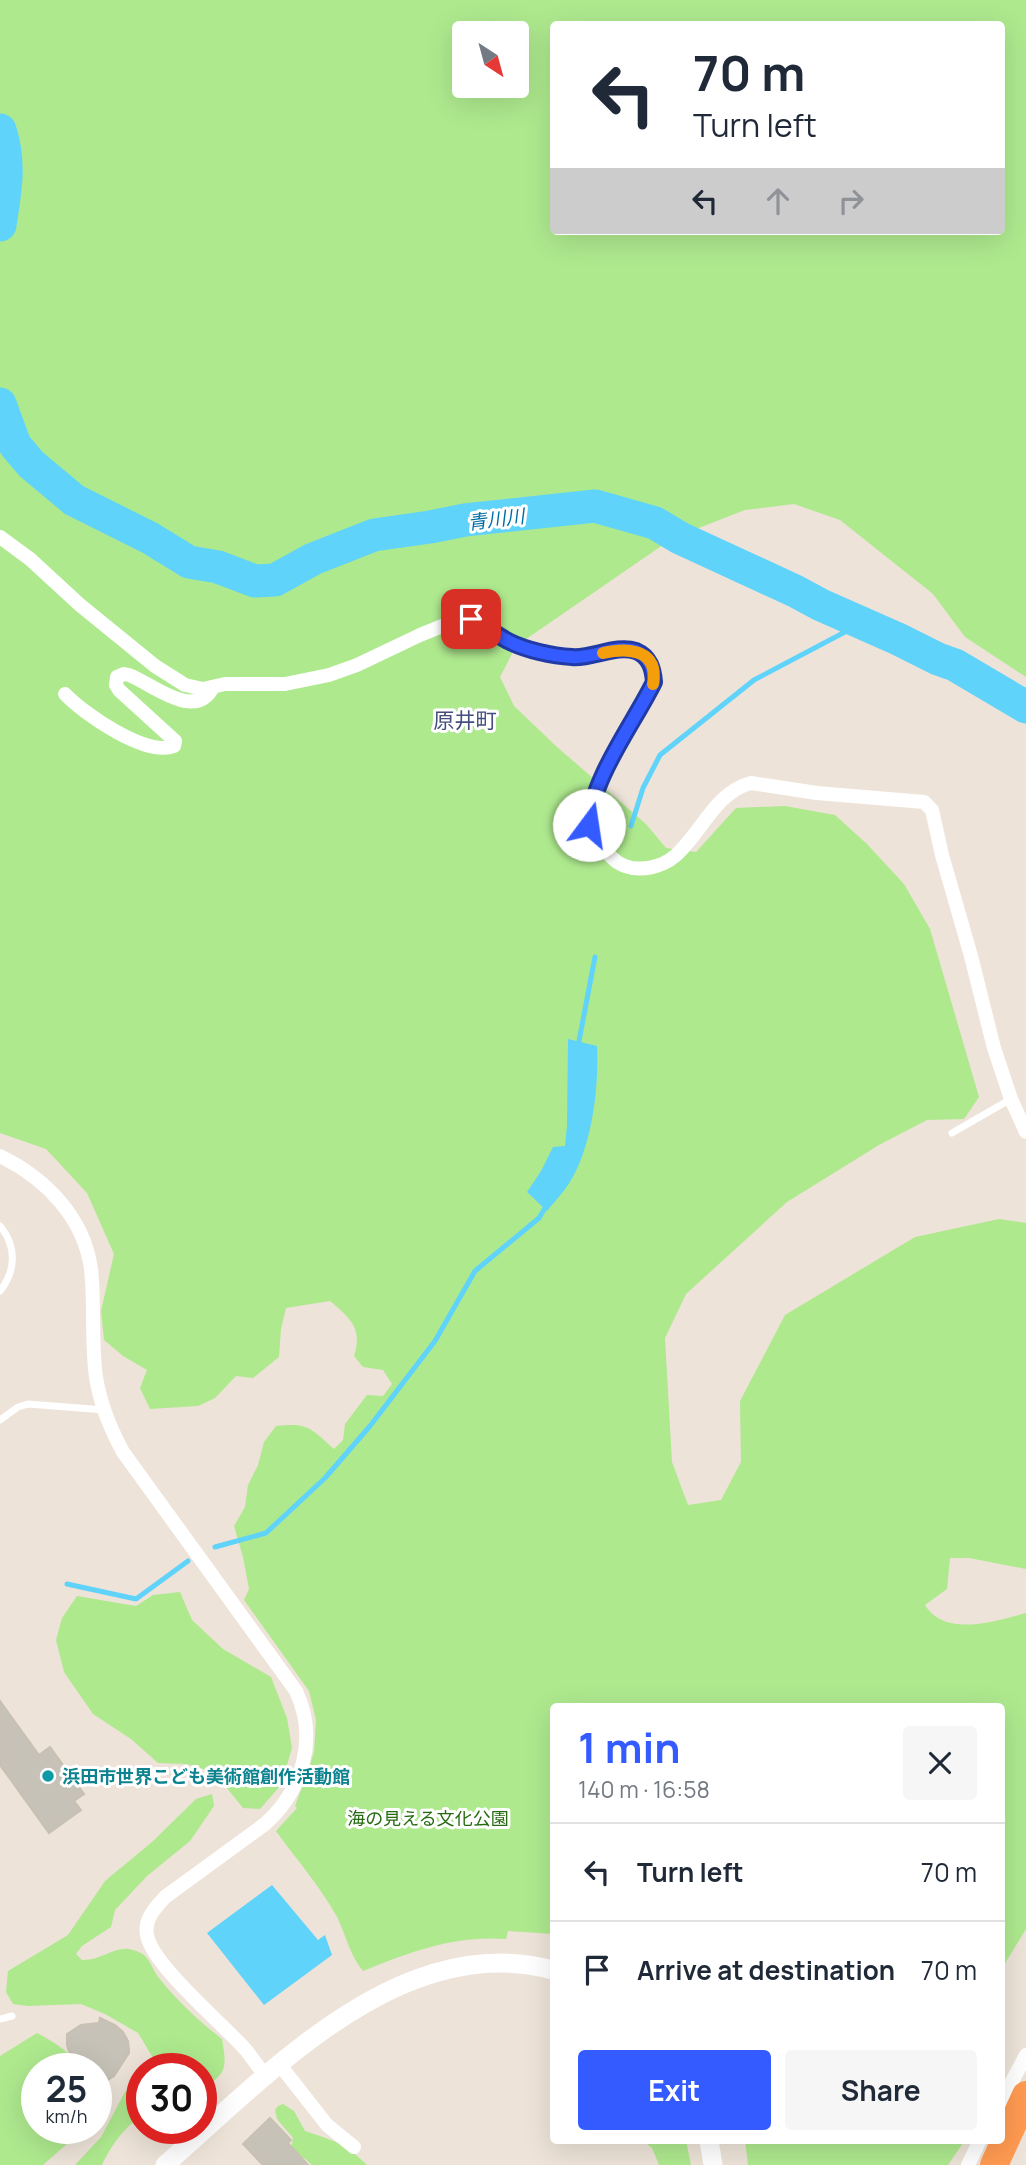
<!DOCTYPE html>
<meta charset="utf-8">
<style>
:root{--surface:#fff;--page:#f6f6f7;--text:#1f2937;--muted:#747a83;--line:#e0e1e3;--accent:#335bff}
body{margin:0;font-family:Manrope,"Noto Sans JP",sans-serif;background:var(--page);color:var(--text);height:100vh;display:flex;flex-direction:column;font-size:26px;white-space:nowrap}
*{box-sizing:border-box;margin:0}
p{font-size:23px;color:var(--muted)}
.icon{flex:none;width:38px;height:38px;fill:none;stroke:currentColor;stroke-width:2;stroke-linecap:round;stroke-linejoin:round}
.map{position:relative;flex:1;overflow:hidden}
.sheet{position:absolute;left:550px;top:1703px;width:455px;height:441px;display:flex;flex-direction:column;background:var(--surface);border-radius:7px;box-shadow:0 7px 28px #0002}
.sheet>*{flex:none}
.guide{position:absolute;left:550px;top:21px;width:455px;height:214px;border-radius:7px;box-shadow:0 7px 28px #0002;background:#fff;color:var(--text);overflow:hidden}
.needle{width:46px;rotate:144deg}
.controls{position:absolute;left:452px;top:21px;display:grid;gap:14px}
.controls a{display:grid;place-items:center;width:77px;height:77px;border-radius:7px;background:var(--surface);box-shadow:0 7px 28px #0002;font-size:35px}
.speed{position:absolute;left:21px;top:2053px;display:flex;gap:14px;font-size:35px;font-weight:700;text-align:center}
.speed>*{display:grid;place-content:center;width:91px;height:91px;border-radius:50%;background:var(--surface);box-shadow:0 7px 28px #0002;line-height:1}
.speed small{font-size:18px;font-weight:400}
.speed .limit{border:10px solid #d22;background:#fff;color:#111}
.pin{position:absolute;display:grid;place-items:center;width:60px;height:60px;color:#fff;margin:-30px;border-radius:14px;box-shadow:0 4px 10px #0006}
.me{position:absolute;width:77px;margin:-38px;rotate:14deg;stroke-linejoin:round;filter:drop-shadow(0 0 5px #0008)}
.turn{display:flex;align-items:center;gap:24px;height:147px;padding:0 28px;font-size:32px}
.turn .icon{width:91px;height:91px;stroke-width:2.5}
.turn b{display:block;font-size:49px;line-height:60px}
.lanes{display:flex;align-items:center;height:66px;padding:0 28px;background:#0003;justify-content:center;gap:35px;direction:ltr}
.lanes .off{opacity:.35}
.round{display:grid;place-items:center;flex:none;width:74px;height:74px;border-radius:7px;background:var(--page)}
.head{display:flex;align-items:center;justify-content:space-between;height:119px;padding:0 28px}
h1{font-size:42px;font-weight:700;line-height:52px;color:var(--accent)}
.button{display:flex;gap:14px;margin-top:auto;padding:14px 28px}
.button a{flex:1;height:80px;border-radius:7px;background:var(--accent);color:#fff;font-size:28px;font-weight:700;line-height:80px;text-align:center}
.button a+a{background:var(--page);color:var(--text)}
ul{padding:0;list-style:none}
li{display:flex;align-items:center;gap:21px;height:98px;padding:0 28px;border-top:2px solid var(--line)}
li div{flex:1}
li b{display:block;font-size:26px}
li em{font-style:normal}
.map>svg:first-child{display:block}
</style>
<div class="map">
<svg width="1026" height="2165" viewBox="0 0 1026 2165">
<rect width="100%" height="100%" fill="#ede3d8"/>
<g fill="#aee98e" fill-rule="evenodd">
<path d="M0,0h1026v677l-61,-40 -32,-43 -93,-74 -46,-16 -49,6 -72,28 -157,108 -16,31 14,29 43,41 89,77 20,24 30,4 40,-44 49,-2 50,9 32,29 37,40 26,45 49,168 -15,22 -37,1 -48,25 -92,57 -101,92 -21,44 7,124 16,43 33,-5 20,-38 -1,-61 45,-86 130,-78 84,-18 27,4v346l-57,-11h-19l-3,31 -22,16c20,33 71,16 101,8v316l-25,41v-264h-448v228l-45,-3 -2,8c-51,-4 -97,13 -143,32 -13,-15 -17,-36 -26,-54 -17,-31 -41,-58 -61,-86l21,-23 -2,-2 12,-32 7,-22 2,-32 -7,-29 -65,-91 5,-11 -6,-32 -9,-31 11,-19 3,-22 10,-20 6,-23 12,-16c32,-4 36,3 58,23l9,-9 2,-16 22,-29 16,1 9,-12 -9,-14 -20,-3 -9,-11c9,-28 -4,-38 -24,-55l-44,7 -5,21 -2,28 -26,21 -17,-2 -21,22 -17,8 -48,3 -10,-21 7,-18 -24,-14 -19,-16 -3,-29 13,-57 -27,-61 -41,-44 -46,-16zM553,24h448v207h-448zM464,33h52v53h-52z"/>
<path d="M180,1592l12,28 31,29 48,28 16,41 5,30 -11,37 -21,24 -17,-1 -29,-36 -28,-8 -28,-1 -27,-24 -38,-25 -29,-42 -8,-32 6,-22 15,-22 59,10 17,-11z"/>
<path d="M212,1794l2,12 -24,35 -43,35 -32,34 -4,17 -29,19 -6,8 6,6c17,1 32,-13 47,-11 5,1 11,3 15,6 7,6 9,16 15,23 18,23 40,43 63,61 5,31 5,33 -21,52v-23h-50l4,-7 -17,-28 -33,-19 -24,-10 -53,2 -15,-2 -7,-12 2,-21 60,-36 37,-54 47,-39 44,-43z"/>
<path d="M37,2033c18,9 33,20 45,35h-45v60h48l-42,37h-43v-109z"/>
<path d="M142,2080v36c-17,10 -32,31 -40,49h-27l26,-28 24,-45z"/>
<path d="M283,2104l11,7 11,20c28,9 41,13 62,34h-55l-8,-7h-6c-7,-6 -7,-12 -5,-20l-16,-19 -2,-9 3,-4z"/>
<path d="M642,2140h44l5,25h-32l-7,-17z"/>
<path d="M745,2140h220l-17,25h-200z"/>
</g>
<g fill="#5fd3fa">
<path d="M568,1039l29,7c2,42 -5,103 -29,139 -6,9 -14,17 -21,26l-20,-19 14,-21 12,-24 12,-1 2,-20z"/>
<path d="M272,1885l46,55 7,-5 7,20 -68,50 -57,-72z"/>
</g>
<g fill="none" stroke-linecap="round" stroke-linejoin="round">
<g stroke="#5fd3fa" stroke-width="5">
<path d="M631,826l12,-38 17,-33 94,-75 108,-57"/>
<path d="M580,1049l-1,-8 16,-84"/>
<path d="M215,1547l51,-14 59,-55 45,-52 65,-85 40,-70 64,-53 9,-15"/>
<path d="M67,1584l69,15 52,-38"/>
</g>
<g stroke="#5fd3fa" stroke-width="33">
<path d="M0,130c11,34 5,61 0,95"/>
<path d="M0,404l15,41 16,19 43,36 76,38 39,24 29,5 37,14 20,-1 38,-21 61,-24 56,-8 35,-7 130,-14 60,17 25,15 115,53 26,14 77,34 40,20 17,6 71,42"/>
</g>
</g>
<g fill="#c6c2b7" stroke="#c8c0b2" stroke-width="2">
<path d="M0,1701l39,54 11,-8 34,47 -10,7 7,9 -32,23 -49,-68z"/>
<path d="M100,2018l15,7 8,7 5,9 1,9v3l-15,23 -18,12v-20h-19l-5,-8 -5,-15v-11l14,-9 18,-2z"/>
<path d="M270,2118l21,22 -3,3 20,22h-45l-20,-21z"/>
</g>
<g fill="none" stroke-linecap="round" stroke-linejoin="round">
<g stroke="#fff" stroke-width="7">
<path d="M952,1133l59,-34"/>
<path d="M0,1226c17,20 16,45 0,65"/>
<path d="M0,1420l18,-13 10,-3 77,6"/>
<path d="M0,2019l12,-3"/>
</g>
<g stroke="#fff" stroke-width="14">
<path d="M0,537l30,22 50,46 75,61 30,19 18,4 22,-5h60l44,-9 28,-10 63,-30 27,-11 24,-5c13,6 24,15 38,22 18,9 42,15 63,16 20,2 44,-13 64,-6 14,6 17,17 18,31 -17,35 -39,67 -55,104 -4,10 -11,24 -10,36 0,7 8,16 13,23 6,9 12,17 23,21 16,6 37,1 50,-10 26,-22 40,-64 76,-73l66,10 107,9 8,8 10,45 29,101 23,92 17,51 15,33"/>
<path d="M65,694c19,20 81,63 109,52l1,-5 -56,-51 -3,-5 1,-8 7,-3 5,1c24,9 66,47 84,12"/>
<path d="M0,1156c45,22 84,61 91,113 4,35 0,72 5,108 4,26 15,53 27,75l173,239c22,47 7,99 -31,133l-100,73c-10,11 -21,22 -18,38 5,30 77,90 99,115 7,9 13,18 20,26"/>
<path d="M280,2065l47,60 27,22"/>
<path d="M1001,2102l25,-47"/>
<path d="M968,2165l12,-25"/>
</g>
<g stroke="#fff" stroke-width="19">
<path d="M709,2140l4,25"/>
<path d="M165,2165c103,-90 236,-236 388,-195"/>
</g>
<path stroke="#ff9a51" stroke-width="28" d="M994,2165l32,-70"/>
</g>
<g fill="none" stroke-linecap="round" stroke-linejoin="round">
<g stroke="#213ba6" stroke-width="18">
<path id="route" d="M471,619c13,6 24,15 37,22 18,9 44,15 64,16 20,2 44,-13 64,-6 14,6 17,18 18,31 -20,41 -63,97 -65,143"/>
</g>
<use href="#route" stroke="#335bff" stroke-width="12"/>
<path stroke="#f59e0b" stroke-width="12" d="M603,653c26,-6 56,-3 50,31"/>
</g>
<circle fill="#0f9aa8" stroke="#fff" stroke-width="2.5" cx="48" cy="1776" r="7"/>
<g text-anchor="middle" dominant-baseline="central" stroke-width="6" stroke-linejoin="round" paint-order="stroke">
<g font-size="18" font-weight="bold" fill="#0d838f" stroke="#fff" text-anchor="start">
<text x="62" y="1776">浜田市世界こども美術館創作活動館</text>
</g>
<g font-size="18" fill="#266b12" stroke="#fff">
<text x="428" y="1818">海の見える文化公園</text>
</g>
<g font-size="19" font-style="italic" fill="#006ea4" stroke="#fff">
<text transform="translate(496 519) rotate(-7)">青川川</text>
</g>
<g font-size="21" fill="#454f7d" stroke="#fff">
<text x="465" y="720">原井町</text>
</g>
</g>
</svg>
<div class="controls">
<a><svg class="needle" viewBox="-14 -14 28 28"><path d="M0-13l5 13h-10z" fill="#e53935"/><path d="M0 13l5-13h-10z" fill="#747a83"/></svg></a>
</div>
<div class="speed"><div>25<small>km/h</small></div><div class="limit">30</div></div>
<div class="pin" style="left:471px;top:619px;background:#d93025"><svg class="icon" aria-label="arrive" viewBox="0 0 24 24"><path d="M6 21V4h12l-3 4 3 4H6"/></svg></div>
<svg class="me" style="left:589px;top:825px" viewBox="-20 -20 40 40"><circle r="19" fill="#fff"/><path d="M0-13L10 11 0 6-10 11z" fill="#335bff"/></svg>
<div class="guide">
<div class="turn"><svg class="icon" aria-label="left" viewBox="0 0 24 24"><path d="M17 20v-9H6M10 6l-5 5 5 5"/></svg><div><b>70 m</b>Turn left</div></div>
<div class="lanes"><svg class="icon" aria-label="left" viewBox="0 0 24 24"><path d="M17 20v-9H6M10 6l-5 5 5 5"/></svg><svg class="icon off" aria-label="ahead" viewBox="0 0 24 24"><path d="M12 20V5M6 11l6-6 6 6"/></svg><svg class="icon off" aria-label="right" viewBox="0 0 24 24"><path d="M7 20v-9h11M14 6l5 5-5 5"/></svg></div>
</div>
<section class="sheet">
<div class="head"><div><h1>1 min</h1><p>140 m · 16:58</p></div><a class="round"><svg class="icon" aria-label="close" viewBox="0 0 24 24"><path d="M6 6l12 12M18 6L6 18"/></svg></a></div>
<ul>
<li><svg class="icon" aria-label="left" viewBox="0 0 24 24"><path d="M17 20v-9H6M10 6l-5 5 5 5"/></svg><div><b>Turn left</b></div><em>70 m</em></li>
<li><svg class="icon" aria-label="arrive" viewBox="0 0 24 24"><path d="M6 21V4h12l-3 4 3 4H6"/></svg><div><b>Arrive at destination</b></div><em>70 m</em></li>
</ul>
<div class="button"><a>Exit</a><a>Share</a></div>
</section>
</div>
